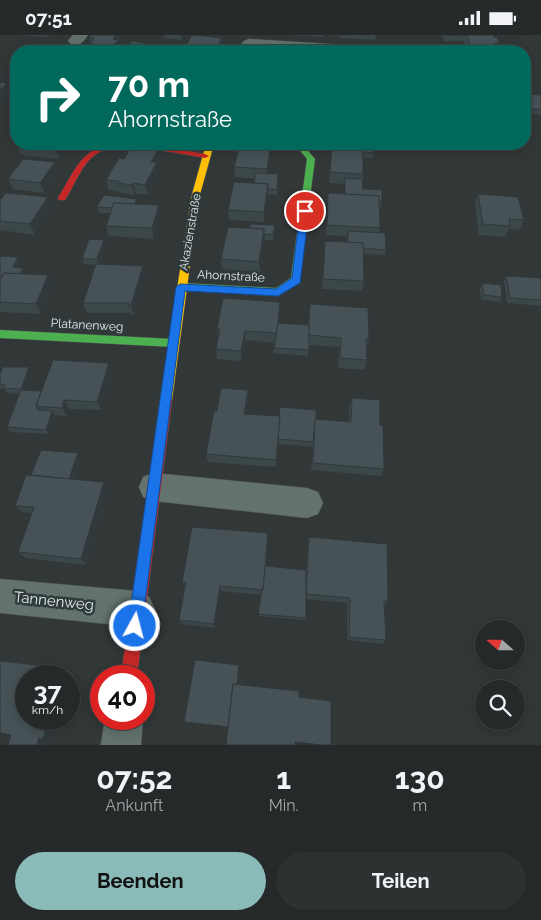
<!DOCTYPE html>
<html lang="de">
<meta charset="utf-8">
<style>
:root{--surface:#262929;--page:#2e3131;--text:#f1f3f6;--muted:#a4a6a8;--line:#424546;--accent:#8bbbb9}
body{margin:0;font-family:Raleway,sans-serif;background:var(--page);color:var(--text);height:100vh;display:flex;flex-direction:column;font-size:19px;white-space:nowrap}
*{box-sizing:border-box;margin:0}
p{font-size:16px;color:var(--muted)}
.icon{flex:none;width:28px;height:28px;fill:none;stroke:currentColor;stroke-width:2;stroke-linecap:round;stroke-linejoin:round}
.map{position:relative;height:710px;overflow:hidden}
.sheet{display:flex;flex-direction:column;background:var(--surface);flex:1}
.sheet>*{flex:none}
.guide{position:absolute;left:10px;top:10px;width:521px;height:105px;border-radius:20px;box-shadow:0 2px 12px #0003,0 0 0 1px var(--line);background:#00695c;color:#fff;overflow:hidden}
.needle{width:32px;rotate:291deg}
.buttons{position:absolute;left:475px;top:585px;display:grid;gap:10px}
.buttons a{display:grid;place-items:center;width:50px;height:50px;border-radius:50%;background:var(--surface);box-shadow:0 2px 12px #0003,0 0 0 1px var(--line);font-size:25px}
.speed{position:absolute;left:15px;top:630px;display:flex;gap:10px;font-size:25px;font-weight:700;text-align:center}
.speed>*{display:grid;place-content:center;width:65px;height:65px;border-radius:50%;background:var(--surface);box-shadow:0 2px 12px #0003,0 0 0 1px var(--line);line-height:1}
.speed small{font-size:12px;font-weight:400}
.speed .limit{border:8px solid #d22;background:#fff;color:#111}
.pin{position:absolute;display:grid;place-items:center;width:42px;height:42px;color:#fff;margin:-21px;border:2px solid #fff;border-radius:50%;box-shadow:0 1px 5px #0007}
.me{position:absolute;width:55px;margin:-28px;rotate:7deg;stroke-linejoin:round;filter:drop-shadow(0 0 4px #0008)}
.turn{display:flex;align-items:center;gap:18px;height:105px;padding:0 15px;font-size:22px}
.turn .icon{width:65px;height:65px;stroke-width:2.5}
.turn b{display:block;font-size:35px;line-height:42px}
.eta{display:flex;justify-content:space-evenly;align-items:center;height:85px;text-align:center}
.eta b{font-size:30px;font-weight:700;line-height:35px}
.action{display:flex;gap:10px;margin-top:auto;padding:10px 15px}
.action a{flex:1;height:58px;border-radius:30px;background:var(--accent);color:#111;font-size:20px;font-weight:700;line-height:58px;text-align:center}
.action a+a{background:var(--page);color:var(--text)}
.status{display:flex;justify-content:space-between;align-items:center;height:35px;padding:0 25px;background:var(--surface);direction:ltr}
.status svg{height:14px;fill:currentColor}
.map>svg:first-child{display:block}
</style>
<div class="status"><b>07:51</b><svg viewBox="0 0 49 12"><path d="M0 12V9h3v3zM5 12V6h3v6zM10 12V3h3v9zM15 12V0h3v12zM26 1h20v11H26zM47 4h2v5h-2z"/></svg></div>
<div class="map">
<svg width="541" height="710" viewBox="0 0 541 710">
<rect width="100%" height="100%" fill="#323737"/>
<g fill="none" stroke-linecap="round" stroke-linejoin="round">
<g stroke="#4f5353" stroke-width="1">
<g id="street">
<path d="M73,0h15c-5,7 -8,12 -17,9l-3,-3z"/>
<path d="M249,4l81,5 5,2 3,3 -2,2h-44l-48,-4 -3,-3 3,-3z"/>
<path d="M154,438l153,15 11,4 5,11 -5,11 -11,4 -153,-17 -11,-4 -4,-10 4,-10z"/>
<path d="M0,544l137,12 12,6 6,12 -6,12 -12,6 -137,-14z"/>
<path d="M105,684h38l-2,26h-40z"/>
</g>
</g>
<g stroke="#4f5353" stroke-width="1">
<g id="fast">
<path d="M275,109h27l13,15 -16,123 -21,14 -100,-7 -2,-2 5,-4 95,5 15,-10 16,-119 -10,-12 -18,-1z"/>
<path d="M0,295l173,9 5,4 -5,4 -173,-9z"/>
</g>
</g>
<g stroke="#4f5353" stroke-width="1">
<path id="slow" d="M206,109h8l-15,54 -27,202 -2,3h-8l-2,-3 31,-202z"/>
</g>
<g stroke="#4f5353" stroke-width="1">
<g id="jam">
<path d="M112,109l36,1 57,9 4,2 -4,2c-25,-4 -86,-18 -107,-5 -16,9 -23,32 -33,47h-6l-1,-2c15,-24 23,-50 54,-54z"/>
<path d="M166,360l4,2 2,3 -35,276h-16l39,-276 2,-3z"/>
</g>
</g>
<use href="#street" fill="#63726d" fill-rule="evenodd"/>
<use href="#fast" fill="#4caf50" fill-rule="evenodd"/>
<use href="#slow" fill="#ffc107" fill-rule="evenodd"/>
<use href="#jam" fill="#c62828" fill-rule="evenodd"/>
</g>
<g fill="#3c4749">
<path d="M21,0h28l-2,2z"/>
<path d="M91,0h30l-3,5 1,5 -5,6 -15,-1 1,1h-27l18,-3 -2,-11z"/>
<path d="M164,0h21l-3,5 -17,-2z"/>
<path d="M289,0h35v2z"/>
<path d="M328,0h48l-1,5 -35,-2 1,-2z"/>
<path d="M443,0h50l6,8 -3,8h-30l-2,-10h-20z"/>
<path d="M223,8l-5,8h-32l-1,-4z"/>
<path d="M128,11l18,2 -2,3h-15z"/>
<path d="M525,59l16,1v20l-13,-1 -3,-8z"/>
<path d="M16,109h54l-11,15 -38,-4z"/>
<path d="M349,109h25v9l-1,5h-10v31l19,12 -1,6 -2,-1 1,22 -1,4 7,18 -1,5 -22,-1 1,27 -2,10 -40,-2 3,-48 22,2v-7l-21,-1 2,-42 17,1v-10l-16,-1 3,-37h17z"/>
<path d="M271,110v10l-3,18 10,6 -1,16h-9l-4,27 -35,-2 -1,-10 26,-27 1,-4 -20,-2 -1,-10z"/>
<path d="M162,121l-4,8 1,9 -11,22 -12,-1 -1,1 -14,-2 -1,-1 -11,-2 -3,-10 18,-21z"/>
<path d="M59,138l-14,20 -32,-4 -5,-10z"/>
<path d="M478,159l46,26 -5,10 -10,-1 -4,8 -26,-2 -4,-31z"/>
<path d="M48,162l4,11 -17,27 -35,-5v-30z"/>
<path d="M138,169l21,1 2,11 -7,23 -45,-3 -3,-10 5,-13h-12l-2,-6z"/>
<path d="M275,190l-2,15h-9l-4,32 -38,-3 -1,-10 28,-31z"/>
<path d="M104,205l2,5 -7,19 44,2 2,10 -11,39h-3v-2h-44l-4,-10 13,-38 -12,-1 -2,-5z"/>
<path d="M0,221l21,7 -3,4 5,1 3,5 -1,1 23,1 5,10 -12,29 -41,-2z"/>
<path d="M506,241l35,2v28l-34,-3 -3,-22z"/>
<path d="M482,248l20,14 -2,5 -19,-2 -1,-11z"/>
<path d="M280,267l-1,21 90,16 -3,10 1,11 -3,10 -26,-2 1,-21 -30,-2 -1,11 -35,-3 2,-10 -30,-3 -3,21 -25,-2 -1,-10 2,-12 -1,-8z"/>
<path d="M0,325l7,7 25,5 -7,18 16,1 68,-28 4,9 -11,38 -33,-1 -2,7 -12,-1 -6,19 -39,-2 -3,-5 12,-33 -12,-1 -3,-4h-4z"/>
<path d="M352,363l28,27 4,44 -3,7 -70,-6 2,-23 -35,-3 -2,23 -68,-5 -2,-8 11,-43 31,-12 -2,15 103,8v-15z"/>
<path d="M81,422l-7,22 35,11 -23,75 -61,-7 -7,-6 14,-39 -10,-1 -7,-6 16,-31z"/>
<path d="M268,498l-2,33 40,4 2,-27 1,-6 79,64 -3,5 1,34 -4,4 -35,-4v-37l-41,-4 -1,21 -46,-4 2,-21 -40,-4 -5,37 -34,-4 -3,-4 6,-33 -3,-5z"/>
</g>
<g fill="#31393c">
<path d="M116,0h5l-7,10 -1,-6z"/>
<path d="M181,0h4l-3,5z"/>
<path d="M222,3l1,5 -5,8h-2v-1z"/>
<path d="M118,5l1,5 -5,6 -1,-5z"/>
<path d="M145,8l1,5 -2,3h-2v-3z"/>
<path d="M2,41l3,9 2,-2 4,10 -11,12v-27z"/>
<path d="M59,109h11l-11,15 -4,-10z"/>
<path d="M271,110v10l-4,24v-10z"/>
<path d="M160,111l2,10 -4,8 1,9 -11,22 -3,-10 6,-23z"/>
<path d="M55,127l4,11 -14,20 -5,-10z"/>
<path d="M133,148l3,11 -1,1 -3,-10z"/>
<path d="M268,149v10l-4,28v-10z"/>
<path d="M48,162l4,11 -17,27 -5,-11z"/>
<path d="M159,170l2,11 -7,23 -2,-11z"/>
<path d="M264,194l1,10 -5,33 -1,-10z"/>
<path d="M104,205l2,5 -8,20 -1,-6z"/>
<path d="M18,222l3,6 -5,10 -3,-6z"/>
<path d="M143,231l2,10 -11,39 -3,-10z"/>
<path d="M23,233l3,5 -5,11 -3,-6z"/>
<path d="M48,240l5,10 -12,29 -5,-10z"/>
<path d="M245,296v9l-3,21 -1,-10z"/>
<path d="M2,325l6,9 -8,15v-21z"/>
<path d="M109,328l4,9 -11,38 -5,-8z"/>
<path d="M29,332l3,5 -8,22 -3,-5z"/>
<path d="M248,355v9l-3,23 -1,-8z"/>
<path d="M64,365l5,9 -2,7 -5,-8z"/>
<path d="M52,376l3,4 -6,19 -3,-4z"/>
<path d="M78,418l3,4 -10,29 -3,-4z"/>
<path d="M104,447l5,8 -23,75 -5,-6z"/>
<path d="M268,498v6l-5,56v-5z"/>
<path d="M220,551l1,5 -5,37 -2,-4z"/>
<path d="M63,633l7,3 -2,5h-7z"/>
<path d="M48,684h8l-5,20h-3l-2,6h-9l2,-7z"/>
</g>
<g fill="#465255" stroke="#31393c">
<path d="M91,0h25l-3,4 5,1 -5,6 -23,-2 4,-6 -5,-1z"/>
<path d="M192,0l30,3 -6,12 -31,-3z"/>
<path d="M445,0h21l-1,1z"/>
<path d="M467,0h26l1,2h3l2,6h-4l1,5 -26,-2z"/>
<path d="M132,6l13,2 -3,5 -14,-2z"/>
<path d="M169,11l16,1 -2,4h-18z"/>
<path d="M77,12l22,2 -1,2h-25z"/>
<path d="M278,14l36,2h-37z"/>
<path d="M0,47l7,1 -7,7z"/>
<path d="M525,59l16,1v14h-11z"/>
<path d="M16,109h43l-4,5z"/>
<path d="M133,109h10l17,2 -9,16h6l-12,23 -12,-2 -1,2 -14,-2 1,-2 -13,-1 13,-22 5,1z"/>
<path d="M240,109l31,1 -4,24 -33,-2z"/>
<path d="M349,109h25v9l-11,-1v-5h-14z"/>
<path d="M332,111l31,1v27l-33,-2z"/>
<path d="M23,124l32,3 -15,21 -32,-4z"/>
<path d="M256,138l22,1 -1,16 -9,-1v-5l-14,-1z"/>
<path d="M345,143l17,1 1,10 19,1v11h-3v-5l-34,-2z"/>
<path d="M234,147l34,2 -4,28 -36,-2z"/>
<path d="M6,158l42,4 -18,27 -30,-3v-21z"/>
<path d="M328,158l51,3 1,32 -53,-3z"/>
<path d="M478,159l40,3 6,23 -15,-1 1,7 -27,-2z"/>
<path d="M104,160l33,4 -3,5 -20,-1 -1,5 -16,-1z"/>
<path d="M114,168l45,2 -7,23 -46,-2z"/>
<path d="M250,189l25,1 -2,10 -9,-1v-5l-15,-1z"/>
<path d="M228,192l36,2 -5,33 -38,-3z"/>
<path d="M348,196l37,2 1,17 -23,-2v-5h-15z"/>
<path d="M89,204l15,1 -7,19h-15z"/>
<path d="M325,206l38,2 1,38 -41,-2z"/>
<path d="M0,221l18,1 -5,10 10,1 -3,6 -16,-1 -4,7z"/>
<path d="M96,229l47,2 -12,39h-3l1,-2h-46z"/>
<path d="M4,238l44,2 -12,29 -36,-2v-22z"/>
<path d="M506,241l35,2v22l-31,-2z"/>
<path d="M482,248l19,2 1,12 -18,-2z"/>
<path d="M223,263l57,4 -3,31 -32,-2 -4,20 -25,-2 4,-20h-3z"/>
<path d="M310,269l58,4 1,31h-3l1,21 -27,-2 1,-20 -33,-3z"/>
<path d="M278,288l31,2v25l-35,-2z"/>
<path d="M53,325l56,3 -12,39 -33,-2 -2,8 -26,-2z"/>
<path d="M3,332h26l-8,22 -18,-1 2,-3 -5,-1v-10z"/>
<path d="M221,353l27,2 -4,24 36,2 -4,44 -70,-6 8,-43h3z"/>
<path d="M21,355l20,1 -5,15 2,4 14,1 -6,19 -39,-3z"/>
<path d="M352,363l28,2v25h3l1,44 -71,-6 2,-44 36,3z"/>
<path d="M280,372l36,3v9h-1l-2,23 -35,-3 2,-23h-1z"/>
<path d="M41,415l37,3 -9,26 -38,-4z"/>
<path d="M26,440l78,7 -23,77 -63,-7 16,-45 -19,-1z"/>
<path d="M192,492l76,6 -5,57 -43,-4 -6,38 -35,-4 7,-38h-4z"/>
<path d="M309,502l78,7 1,57h-4l2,39 -37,-3 1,-39 -44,-4z"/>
<path d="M265,531l41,4v48l-48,-4 4,-24h1z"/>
<path d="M195,625l44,5 -2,19h-4l-5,43 -44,-5z"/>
<path d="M0,626l63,7 -2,8h-35v43h22l-5,20 -4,-1 -2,7h-29l3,-10 -11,-2z"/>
<path d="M233,649l66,7v6l32,4v44h-9l-27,-3v3h-69z"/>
</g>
<path fill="#1a73e8" stroke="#114b97" d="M305,173l4,3 -9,72 -22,13 -93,-5 -43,335 -2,5 -5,3 -5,-3 -2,-5 48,-339 4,-3 96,5 16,-11 8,-67z"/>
<g text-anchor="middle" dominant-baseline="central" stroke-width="5" stroke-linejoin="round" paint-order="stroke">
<g font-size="12" fill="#e2e9e9" stroke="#2f3a3a">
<text transform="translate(190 197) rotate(-80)">Akazienstraße</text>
<text transform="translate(231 241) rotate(3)">Ahornstraße</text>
<text transform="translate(87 290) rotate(3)">Platanenweg</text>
</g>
<g font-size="15" fill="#e2e9e9" stroke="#2f3a3a">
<text transform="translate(54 566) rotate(6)">Tannenweg</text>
</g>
</g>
</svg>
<div class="buttons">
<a><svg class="needle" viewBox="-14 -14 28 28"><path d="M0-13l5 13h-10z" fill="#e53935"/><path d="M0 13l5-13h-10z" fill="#a4a6a8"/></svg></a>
<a><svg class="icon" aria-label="search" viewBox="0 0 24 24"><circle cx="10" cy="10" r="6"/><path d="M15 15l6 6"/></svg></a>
</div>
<div class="speed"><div>37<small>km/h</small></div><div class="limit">40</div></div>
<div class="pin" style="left:305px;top:176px;background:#d93025"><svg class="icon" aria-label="arrive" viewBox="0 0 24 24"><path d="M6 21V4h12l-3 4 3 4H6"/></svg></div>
<svg class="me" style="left:135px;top:591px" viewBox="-20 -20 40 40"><circle r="17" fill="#1a73e8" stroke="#fff" stroke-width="3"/><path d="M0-11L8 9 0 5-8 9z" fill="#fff"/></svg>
<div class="guide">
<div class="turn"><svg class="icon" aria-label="right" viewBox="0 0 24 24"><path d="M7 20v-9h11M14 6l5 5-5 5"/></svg><div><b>70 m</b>Ahornstraße</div></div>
</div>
</div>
<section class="sheet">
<div class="eta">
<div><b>07:52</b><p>Ankunft</p></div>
<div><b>1</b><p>Min.</p></div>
<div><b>130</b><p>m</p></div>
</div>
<div class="action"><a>Beenden</a><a>Teilen</a></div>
</section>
